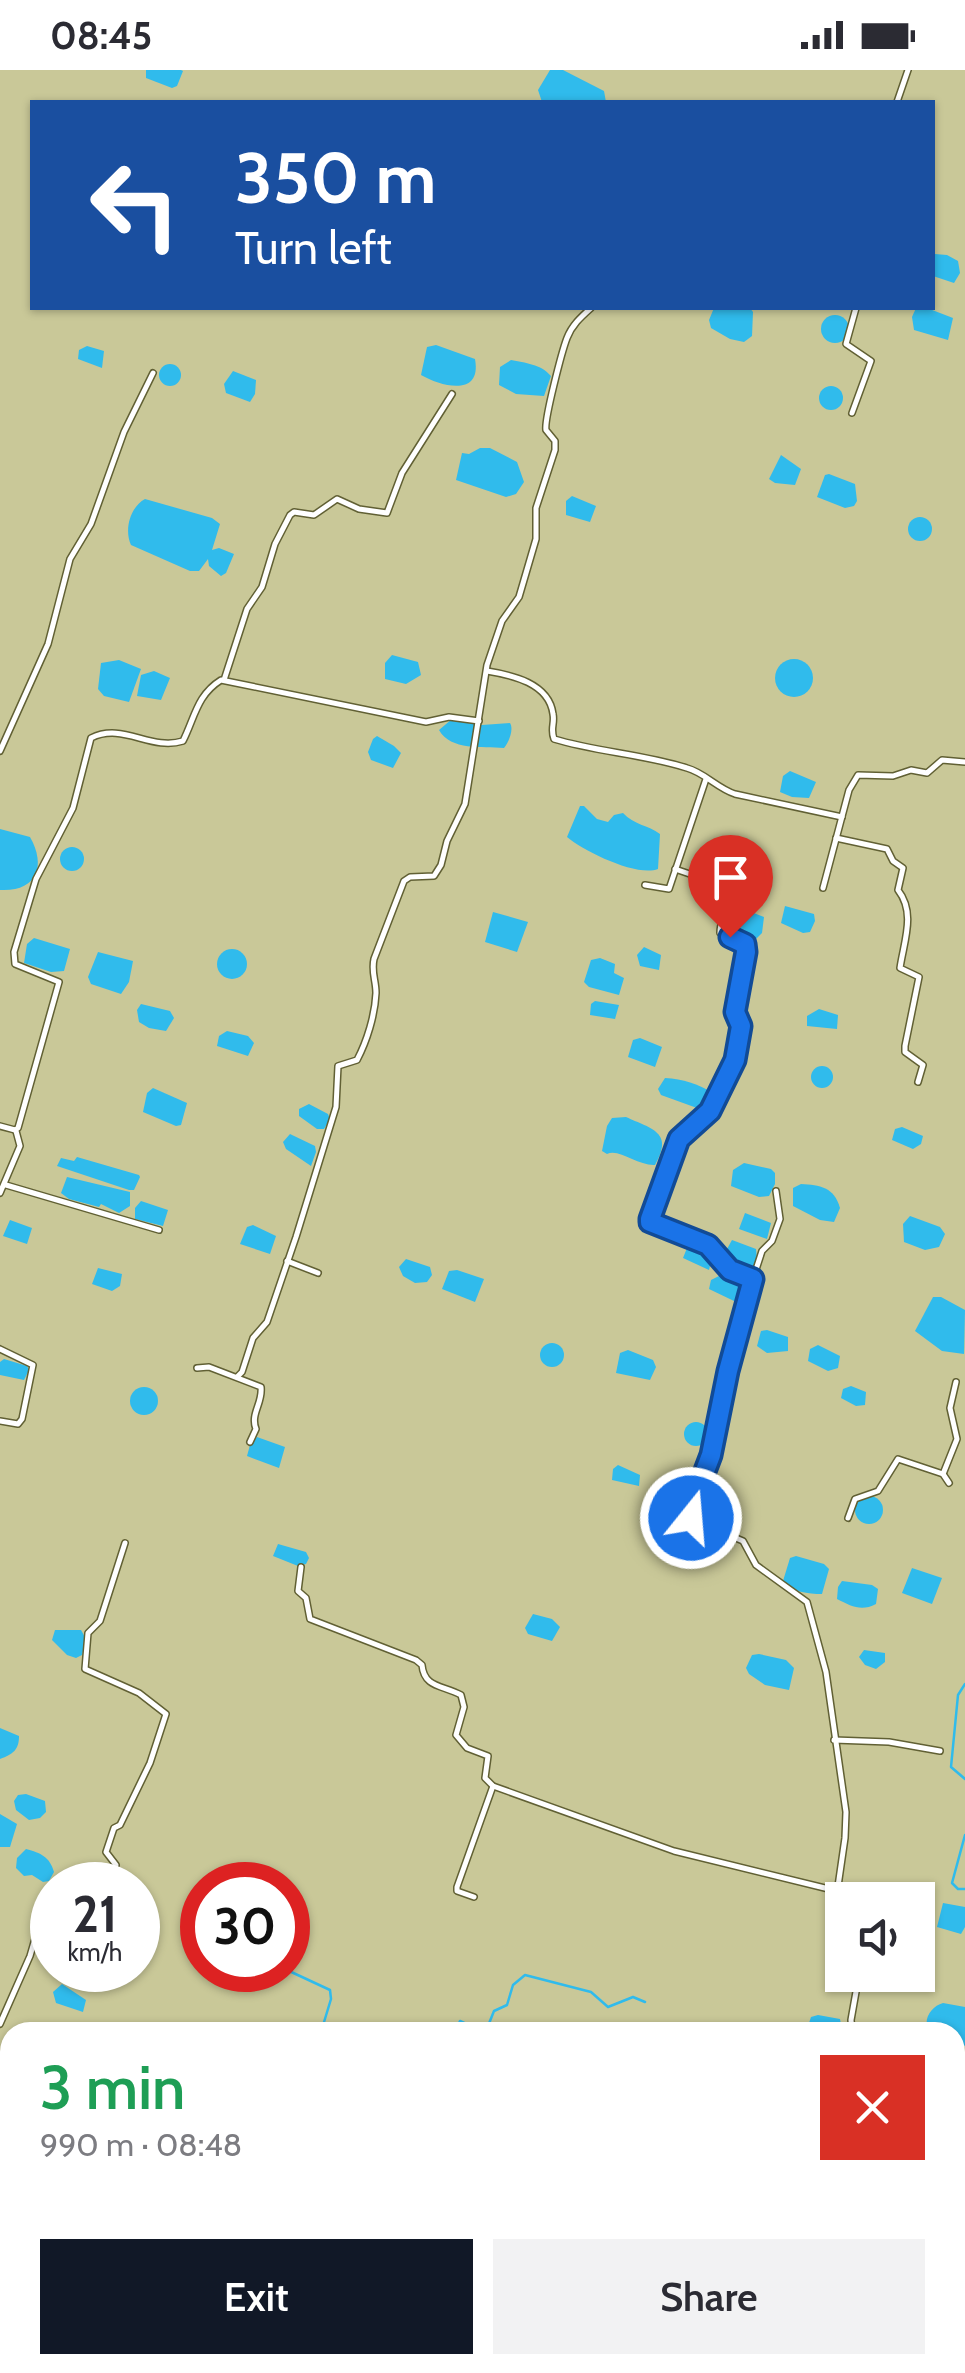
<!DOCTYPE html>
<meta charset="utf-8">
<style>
:root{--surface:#fff;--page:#f2f2f3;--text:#2b2b33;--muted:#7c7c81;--accent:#111827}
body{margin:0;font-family:Cabin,sans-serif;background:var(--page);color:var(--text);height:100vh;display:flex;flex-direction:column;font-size:38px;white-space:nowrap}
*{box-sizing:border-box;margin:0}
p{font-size:32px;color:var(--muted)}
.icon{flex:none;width:55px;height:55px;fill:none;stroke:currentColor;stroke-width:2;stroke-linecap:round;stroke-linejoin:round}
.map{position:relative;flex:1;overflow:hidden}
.drawer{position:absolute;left:0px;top:1952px;width:965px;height:352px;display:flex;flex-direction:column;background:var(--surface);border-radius:30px 30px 0 0;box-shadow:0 2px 8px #0004}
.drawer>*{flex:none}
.guide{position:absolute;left:30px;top:30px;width:905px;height:210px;border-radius:0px;box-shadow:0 2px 8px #0004;background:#1a4fa0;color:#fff;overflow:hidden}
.buttons{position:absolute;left:825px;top:1812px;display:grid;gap:20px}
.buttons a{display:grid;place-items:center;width:110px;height:110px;border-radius:0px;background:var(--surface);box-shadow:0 2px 8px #0004;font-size:50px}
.speed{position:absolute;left:30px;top:1792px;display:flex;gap:20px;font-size:50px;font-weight:700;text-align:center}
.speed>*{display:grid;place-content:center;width:130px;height:130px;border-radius:50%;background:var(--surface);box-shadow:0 2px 8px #0004;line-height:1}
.speed small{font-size:25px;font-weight:400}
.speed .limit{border:15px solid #d22;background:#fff;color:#111}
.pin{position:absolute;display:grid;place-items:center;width:85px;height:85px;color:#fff;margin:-102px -42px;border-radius:50% 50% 50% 0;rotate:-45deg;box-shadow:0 0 10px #0007}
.pin .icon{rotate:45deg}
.me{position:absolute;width:110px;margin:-55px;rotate:17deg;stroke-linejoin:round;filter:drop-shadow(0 0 8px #0008)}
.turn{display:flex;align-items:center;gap:35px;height:210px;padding:0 40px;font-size:45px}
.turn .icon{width:130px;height:130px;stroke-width:2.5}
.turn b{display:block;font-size:70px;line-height:85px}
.round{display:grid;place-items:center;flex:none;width:105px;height:105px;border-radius:0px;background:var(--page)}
.overview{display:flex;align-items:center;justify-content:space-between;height:170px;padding:0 40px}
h1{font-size:60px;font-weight:600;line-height:75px;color:#1e9e55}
.button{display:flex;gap:20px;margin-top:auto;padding:20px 40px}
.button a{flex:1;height:115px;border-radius:0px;background:var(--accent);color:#fff;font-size:40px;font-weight:600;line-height:115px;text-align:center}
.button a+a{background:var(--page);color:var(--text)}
.status{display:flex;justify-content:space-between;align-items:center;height:70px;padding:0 50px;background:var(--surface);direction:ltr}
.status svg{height:28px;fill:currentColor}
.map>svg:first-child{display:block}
</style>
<div class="status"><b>08:45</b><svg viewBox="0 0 49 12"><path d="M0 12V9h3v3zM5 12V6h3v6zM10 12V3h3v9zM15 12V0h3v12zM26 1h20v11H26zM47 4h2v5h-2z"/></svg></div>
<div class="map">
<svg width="965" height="2303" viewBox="0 0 965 2303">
<rect width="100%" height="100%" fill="#c9c898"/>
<g fill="#30bbec">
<path d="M146,0h35l2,1 -6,15 -5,2 -26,-10z"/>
<path d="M550,0h13l41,21 2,11h-64l-4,-12z"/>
<path d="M935,184l12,1 11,6 2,12 -6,10 -21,-7z"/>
<path d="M714,238h36l3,4 -1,24 -8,6 -14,-3 -19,-11 -2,-8z"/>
<path d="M916,238h11l26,10 -5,22 -34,-10 -2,-13z"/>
<circle cx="835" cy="259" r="14"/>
<path d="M436,275l39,14c7,38 -33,28 -54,16l6,-28z"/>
<path d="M87,276l17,5 -2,17 -24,-9 1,-9z"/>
<path d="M511,290c14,3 30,4 40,16l-7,20 -28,-2 -17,-9 1,-18z"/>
<circle cx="170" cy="305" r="11"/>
<path d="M233,301l23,9 -1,14 -5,8 -24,-9 -2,-9z"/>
<circle cx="831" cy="328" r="12"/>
<path d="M480,378h10l27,14 7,20 -8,12 -10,3 -50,-17 6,-27 7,1z"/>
<path d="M781,385l20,14 -6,16 -20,-2 -6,-4z"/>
<path d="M829,404l26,10 2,17 -3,5 -9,2 -28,-11 8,-22z"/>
<path d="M572,426l24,10 -6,16 -24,-7v-14z"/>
<path d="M145,429l67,19 8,6 -8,26 7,-2 15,6 -8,19 -5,3 -12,-10 -1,-7 -9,12h-9l-59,-26c-7,-15 -1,-38 14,-46z"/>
<circle cx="920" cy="459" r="12"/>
<path d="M392,585l26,7 3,13 -15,9 -21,-5v-16z"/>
<circle cx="794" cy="608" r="19"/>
<path d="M119,590l22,9 -12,33 -25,-6 -6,-7 3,-26z"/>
<path d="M154,601l16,7 -9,22 -24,-4 4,-21z"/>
<path d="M452,649l30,6 28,-2c4,6 -1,19 -6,25 -22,-2 -53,3 -65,-18z"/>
<path d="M377,666l17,10 7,7 -8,15 -22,-8 -3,-8 5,-13z"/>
<path d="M790,701l26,11 -7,16 -17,-1 -12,-5 3,-16z"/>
<path d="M580,736h4l13,13 11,3 6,-7 9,-2c11,12 25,12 37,21l-2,35c-21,8 -73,-17 -91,-32z"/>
<path d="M0,759l30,8c17,30 6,55 -30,53z"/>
<circle cx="72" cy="789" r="12"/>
<path d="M733,835l31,12 -2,16 -7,7 -31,-11 -1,-9z"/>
<path d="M785,836l29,8 1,7 -5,11 -7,1 -22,-10z"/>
<path d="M493,842l35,10 -11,30 -32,-10z"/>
<path d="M34,868l36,11 -6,22 -13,1 -27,-9 3,-19z"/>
<path d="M644,877l17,8 -2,15 -19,-4 -3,-11z"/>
<circle cx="232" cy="894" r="15"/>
<path d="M98,882l35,9 -4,21 -8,12 -30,-10 -3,-7z"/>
<path d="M600,888l15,6 -1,9 10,5 -5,17 -30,-8 -5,-5 7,-22z"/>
<path d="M595,931l24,4 -4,14 -25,-4 1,-11z"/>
<path d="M141,934l29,7 4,7 -8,13 -17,-3 -10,-6 -2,-12z"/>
<path d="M819,939l19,6 -1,14 -30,-3v-10z"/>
<path d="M227,961l21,5 6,7 -6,13 -31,-10 2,-10z"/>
<path d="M640,968l22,9 -7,20 -27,-10 5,-17z"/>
<circle cx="822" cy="1007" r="11"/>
<path d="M665,1008c18,1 33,6 48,15l-6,14 -10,1 -36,-13 -3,-6z"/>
<path d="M153,1018l34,15 -6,22 -5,1 -33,-14 4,-19z"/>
<path d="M309,1034l19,10 2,5 -6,10h-7l-18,-13v-7z"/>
<path d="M626,1047c26,12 48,15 29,48 -17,1 -36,-17 -48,-11l-5,-3 5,-25 5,-8z"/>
<path d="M902,1057l21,9 -2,8 -8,5 -21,-9 3,-11z"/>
<path d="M290,1064l25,12 1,6 -5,14 -25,-17 -3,-7z"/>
<path d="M77,1087l62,18 1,2 -6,13h-5l-72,-24 4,-8 13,3z"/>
<path d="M744,1093l27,6 4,4v11l-6,12 -10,1 -28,-11 2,-16z"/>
<path d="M67,1107l63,15v14l-11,7 -18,-9 -2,3 -30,-8 -8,-6z"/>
<path d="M801,1114c19,1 33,3 39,24l-6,14 -14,-2 -27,-14v-18z"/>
<path d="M141,1131l27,9 -5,16 -28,-7v-11z"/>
<path d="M745,1143l26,10 -4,16 -28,-10z"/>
<path d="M910,1146l30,11 5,7 -6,13 -14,3 -21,-8 -1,-18z"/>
<path d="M10,1150l22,8 -5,16 -24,-8z"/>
<path d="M253,1155l23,11 -6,18 -30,-10 7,-17z"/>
<path d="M732,1170l24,9 1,11 -4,9h-11l-20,-11z"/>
<path d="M689,1173l20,6 4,5 -4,16 -26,-12z"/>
<path d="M406,1189l24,8 2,8 -5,7 -12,1 -12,-7 -4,-9z"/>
<path d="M98,1198l24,6 -2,12 -8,5 -20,-7z"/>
<path d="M457,1200l27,9 -9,23 -33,-13 7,-18z"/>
<path d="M721,1205l22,11 -2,14 -7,1 -25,-12 2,-9z"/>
<path d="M933,1227h8l24,13 -1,44 -22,-3 -27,-20z"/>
<path d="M767,1260l21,7v14l-21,2 -10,-7 4,-15z"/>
<circle cx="552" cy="1285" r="12"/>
<path d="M818,1275l22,11 -2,12 -10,3 -20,-10 2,-12z"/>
<path d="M628,1280l25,10 3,7 -6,13 -34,-7 4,-20z"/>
<path d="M4,1289l23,7 2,4 -5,10 -24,-5v-13z"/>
<path d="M851,1316l15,6 -1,13 -9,1 -15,-8 2,-9z"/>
<circle cx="144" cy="1331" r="14"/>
<circle cx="696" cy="1364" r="12"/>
<path d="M257,1367l28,10 -6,21 -32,-12 3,-11z"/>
<path d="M618,1395l22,10 -1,11 -27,-6 1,-11z"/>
<circle cx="869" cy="1440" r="14"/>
<path d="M278,1474l28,8 3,6 -3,6 -8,2 -25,-10z"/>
<path d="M796,1486l28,8 5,5 -7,25c-14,0 -30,-2 -39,-13l7,-23z"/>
<path d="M912,1498l30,10 -10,26 -30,-11z"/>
<path d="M842,1511l30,4 6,4 -2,15c-15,8 -25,2 -39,-5l1,-12z"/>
<path d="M533,1544l19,5 8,8 -8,14 -24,-7 -3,-6z"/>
<path d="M55,1560h26l5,9 -4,16 -6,3 -9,-3 -15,-15z"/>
<path d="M864,1580l21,3v9l-9,7 -11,-4 -6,-8z"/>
<path d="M759,1584l27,6 8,8 -5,22 -24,-5 -16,-11 -3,-6 6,-13z"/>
<path d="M0,1658l19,8c0,14 -6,18 -19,23z"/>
<path d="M26,1724l19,7 1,11 -6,6 -11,2 -13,-10 -2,-9 4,-6z"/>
<path d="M0,1744l17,10 -7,23h-10z"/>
<path d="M26,1779c15,4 24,8 28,23l-5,9 -6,1 -11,-7 -8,1 -8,-8 1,-10z"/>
<path d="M943,1833l22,4v20l-4,7 -24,-7z"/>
<path d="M62,1914l24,16 -3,12 -27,-9 -3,-11z"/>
<path d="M943,1933l22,4v39l-10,-4v-10l-27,-2c-5,-12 4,-24 15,-27z"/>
<path d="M818,1945l22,4 2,10c-10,7 -27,3 -33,-6l2,-6z"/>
</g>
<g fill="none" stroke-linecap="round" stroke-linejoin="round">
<g stroke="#30bbec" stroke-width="2.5">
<path d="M965,1614l-7,11 -7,72 14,12"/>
<path d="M965,1765l-13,48 6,6h7"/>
<path d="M287,1900l43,20 1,9 -10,33"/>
<path d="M455,1962l5,-11 19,9 9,-4 6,-15 13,-6 6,-20 12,-10 66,17 17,15 25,-10 12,5"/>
<path d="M746,2295l12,8"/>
<path d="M287,2303l3,-8"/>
</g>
<g stroke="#616034" stroke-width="8">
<g id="minor">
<path d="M897,32l11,-32"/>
<path d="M852,343l19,-52 -25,-17 10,-36"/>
<path d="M487,601c25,4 62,12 66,43 2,10 -3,14 1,25 43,13 89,15 133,29 18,5 30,20 48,26l107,23"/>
<path d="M224,610l23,-71 15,-22 13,-43 15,-29 4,-3 20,3 23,-16 22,10 28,4 15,-40 50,-79"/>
<path d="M0,681l48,-107 22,-85 21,-35 33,-92 29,-59"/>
<path d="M836,768l51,11 6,12 10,7 -5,22c18,23 6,51 2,78l19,9 -14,69v6l18,13 -5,17"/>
<path d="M675,799l53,18c2,16 -8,30 -8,46l25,11 1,8 -11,60 6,14 -6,34 -25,51 -31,28 -29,83 58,23 22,25 23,9"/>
<path d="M645,815l24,4 37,-110"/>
<path d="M823,818l26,-98 9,-15 35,1 18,-6 16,3 15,-13 23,2"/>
<path d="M0,1056l15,4 3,-2 41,-146 -44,-18 -1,-12 22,-73 37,-71 18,-70c32,-16 59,13 92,3 12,-24 14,-46 38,-61l205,42 23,-5 30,4"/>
<path d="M6,1115l153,45"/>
<path d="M776,1121l4,28 -8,22 -10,10 -13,40 -38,164 -21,59 3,6 50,21 13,24 51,37 19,70 20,140 -1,26 -9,62v7l6,4"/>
<path d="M0,1123l20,-47 -4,-15"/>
<path d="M287,1191l31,12"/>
<path d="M0,1279l33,16 -11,54 -4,5 -18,-3"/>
<path d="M197,1298l12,-1 52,20c2,16 -11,27 -5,42l-6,13"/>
<path d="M237,1307l5,-5 11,-34 14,-16 29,-85 40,-130 2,-41 19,-6c10,-19 18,-45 19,-67 0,-13 -5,-21 -2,-34l30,-78 6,-4 24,-1 7,-11 6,-24 18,-37 22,-139 15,-44 17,-24 17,-58v-31l19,-58v-9l-9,-11c-2,-10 16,-79 21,-92 5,-13 14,-21 24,-30"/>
<path d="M943,1404l14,-35 -7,-31 6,-26"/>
<path d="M848,1448l7,-19 23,-8 20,-32 45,15 6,9"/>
<path d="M301,1497l-3,24 8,7 4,21 106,41 6,5c2,23 21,20 39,30l3,12 -8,28 11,13 21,8 -3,22 8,8 181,65 163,40"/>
<path d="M834,1670l55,2 51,9"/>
<path d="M107,1815l9,-20 -10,-13 8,-24 6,-3 30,-62 16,-49 -27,-21 -54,-24 3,-36 12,-12 25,-78"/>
<path d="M474,1827l-17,-6v-4l36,-101"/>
<path d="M0,1954l30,-68 20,-69 6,-5 7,3"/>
<path d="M852,1962l-1,-12 8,-45"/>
<path d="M878,2303v-8"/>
</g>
</g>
<g stroke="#b28e77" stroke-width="14">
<g id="primary">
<path d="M0,2030l10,6"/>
<path d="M210,2295l7,8"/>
</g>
</g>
<use href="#minor" stroke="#fff" stroke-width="5"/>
<use href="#primary" stroke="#fcdccc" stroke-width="11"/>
</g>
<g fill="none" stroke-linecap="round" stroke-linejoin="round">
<g stroke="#114b97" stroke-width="25">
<path id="route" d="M691,1448v-10l20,-53 17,-84 25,-92 -23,-9 -22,-25 -58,-23v-3l29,-80 31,-28 25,-51 6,-34 -6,-14 11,-60 -1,-8 -15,-7"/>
</g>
<use href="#route" stroke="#1a73e8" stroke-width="18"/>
</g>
</svg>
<div class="buttons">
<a><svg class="icon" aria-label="sound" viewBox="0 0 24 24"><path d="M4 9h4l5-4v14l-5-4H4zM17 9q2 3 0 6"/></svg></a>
</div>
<div class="speed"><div>21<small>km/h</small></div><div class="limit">30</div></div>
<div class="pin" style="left:730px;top:867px;background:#d93025"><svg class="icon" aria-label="arrive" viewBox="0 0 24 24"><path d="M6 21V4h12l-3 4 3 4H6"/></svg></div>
<svg class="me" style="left:691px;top:1448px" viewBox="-20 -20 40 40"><circle r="17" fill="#1a73e8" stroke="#fff" stroke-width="3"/><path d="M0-11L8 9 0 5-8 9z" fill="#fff"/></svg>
<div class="guide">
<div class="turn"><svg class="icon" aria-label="left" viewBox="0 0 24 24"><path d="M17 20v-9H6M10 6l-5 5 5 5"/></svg><div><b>350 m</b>Turn left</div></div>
</div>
<section class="drawer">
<div class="overview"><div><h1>3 min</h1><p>990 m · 08:48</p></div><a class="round" style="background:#d93025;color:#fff"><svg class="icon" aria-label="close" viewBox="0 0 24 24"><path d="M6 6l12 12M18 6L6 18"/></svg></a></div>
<div class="button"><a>Exit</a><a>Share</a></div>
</section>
</div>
